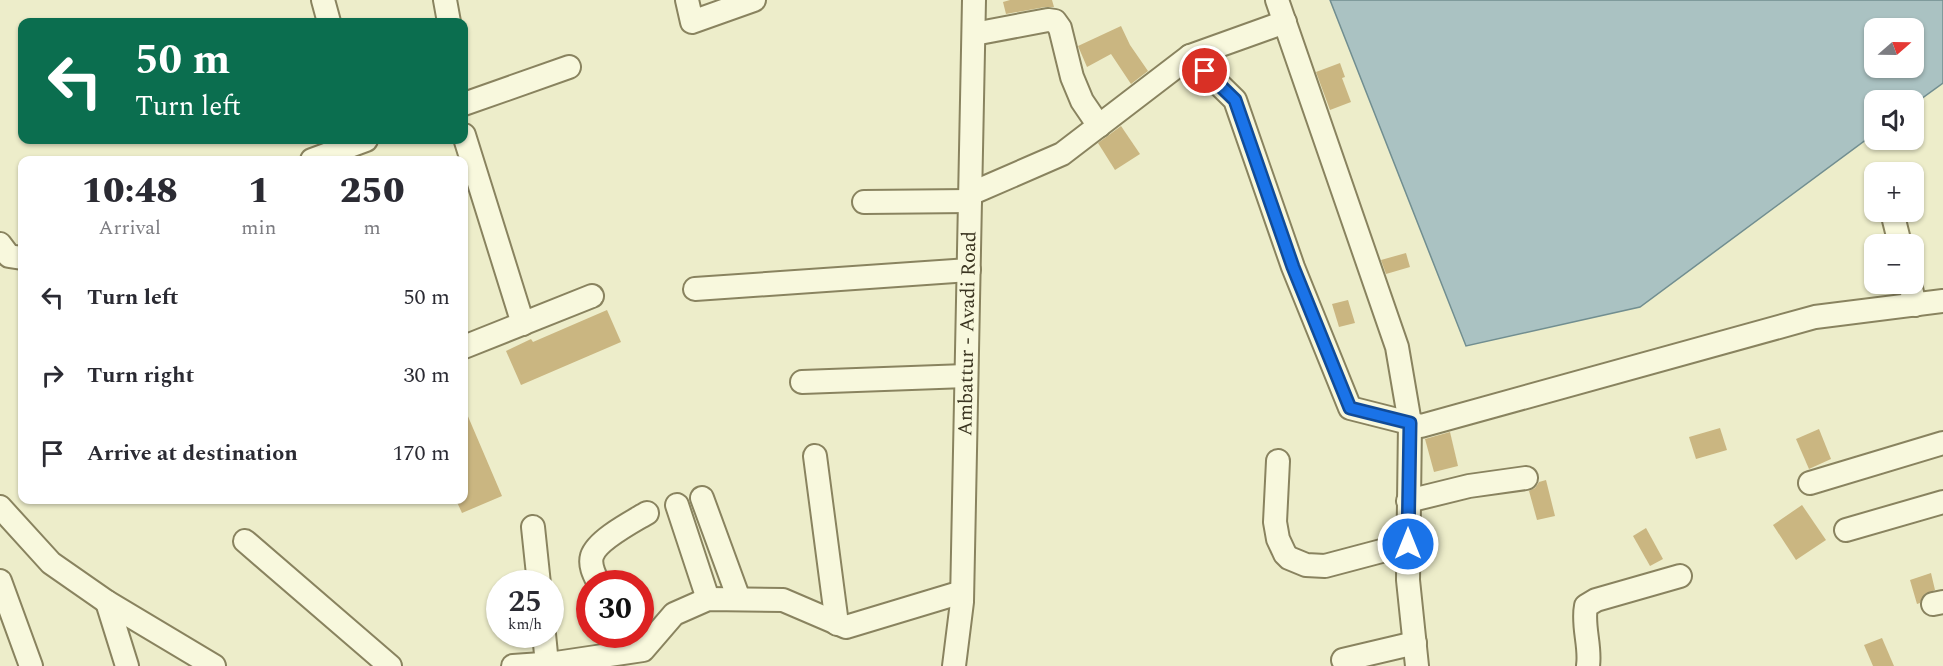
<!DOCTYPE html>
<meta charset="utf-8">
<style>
:root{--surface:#fff;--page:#f2f2f3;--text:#2b2b33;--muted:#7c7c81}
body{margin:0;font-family:Spectral,serif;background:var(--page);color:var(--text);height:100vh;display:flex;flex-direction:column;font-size:22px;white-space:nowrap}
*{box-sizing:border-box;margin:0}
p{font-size:20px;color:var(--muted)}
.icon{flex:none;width:33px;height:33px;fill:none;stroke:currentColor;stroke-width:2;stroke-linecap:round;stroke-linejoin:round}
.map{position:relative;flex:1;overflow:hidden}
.drawer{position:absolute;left:18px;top:156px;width:450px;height:348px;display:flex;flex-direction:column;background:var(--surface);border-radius:12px;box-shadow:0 2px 4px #0004}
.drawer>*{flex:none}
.hud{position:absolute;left:18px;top:18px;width:450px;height:126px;border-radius:12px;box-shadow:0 2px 4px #0004;background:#0b6e4f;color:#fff;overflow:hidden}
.needle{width:39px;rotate:70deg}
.tools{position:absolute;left:1864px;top:18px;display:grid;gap:12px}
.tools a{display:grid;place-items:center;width:60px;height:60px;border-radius:12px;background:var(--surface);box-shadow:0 2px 4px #0004;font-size:30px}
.speed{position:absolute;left:486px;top:570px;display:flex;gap:12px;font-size:30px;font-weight:700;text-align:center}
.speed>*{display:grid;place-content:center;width:78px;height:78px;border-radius:50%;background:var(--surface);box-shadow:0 2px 4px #0004;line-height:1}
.speed small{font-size:15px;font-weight:400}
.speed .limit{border:9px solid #d22;background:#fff;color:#111}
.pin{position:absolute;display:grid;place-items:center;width:51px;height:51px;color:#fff;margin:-26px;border:3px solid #fff;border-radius:50%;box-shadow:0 2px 6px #0007}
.me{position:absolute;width:66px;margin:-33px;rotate:0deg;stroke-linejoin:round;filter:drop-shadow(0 0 4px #0008)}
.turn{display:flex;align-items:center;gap:21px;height:126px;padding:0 18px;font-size:27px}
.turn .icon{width:78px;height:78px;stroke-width:2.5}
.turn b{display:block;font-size:42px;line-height:51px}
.eta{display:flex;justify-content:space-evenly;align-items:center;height:102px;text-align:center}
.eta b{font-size:36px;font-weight:800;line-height:42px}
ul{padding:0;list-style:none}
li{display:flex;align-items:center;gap:18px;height:78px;padding:0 18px}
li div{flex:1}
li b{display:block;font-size:22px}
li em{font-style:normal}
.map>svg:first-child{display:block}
</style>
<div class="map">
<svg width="1943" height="666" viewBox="0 0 1943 666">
<rect width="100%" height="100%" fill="#ededca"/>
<path fill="#aac2c2" stroke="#718e90" stroke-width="1.5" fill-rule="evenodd" d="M1330,0h613v83l-29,21v-4h-39v33l-235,174 -174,39zM1875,28h39v40h-39z"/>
<g fill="#cab681">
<path d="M1010,0h42l2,7h-9l-39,7 -3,-12z"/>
<path d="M1121,26l9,19 18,26 -17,13 -20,-30 -24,13 -9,-21z"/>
<path d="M1340,63l5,14 -3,1 9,24 -21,8 -14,-38z"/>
<path d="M1121,126l19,28 -25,16 -17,-27z"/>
<path d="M1406,253l4,14 -24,7 -5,-14z"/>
<path d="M1348,300l7,23 -16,4 -7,-23z"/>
<path d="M607,310l14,32 -100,43 -15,-34 25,-12 2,3z"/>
<path d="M464,407l38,89 -40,17 -6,-13h8z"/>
<path d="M1720,428l7,22 -31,9 -7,-22z"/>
<path d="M1819,429l12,30 -22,10 -13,-30z"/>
<path d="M1450,432l8,34 -24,6 -9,-33z"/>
<path d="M1546,480l9,36 -18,4 -8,-29 6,-3 4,-6z"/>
<path d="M1802,505l24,35 -30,20 -23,-35z"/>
<path d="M1646,528l17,31 -13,7 -17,-30z"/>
<path d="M1931,573l4,17 -10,4 -5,9 -3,1 -7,-24z"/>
<path d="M1882,638l12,28h-21l-9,-21z"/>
</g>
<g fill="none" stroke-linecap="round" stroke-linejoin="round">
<g stroke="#89835f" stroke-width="26">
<g id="minor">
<path d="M323,0l6,22"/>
<path d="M445,0l4,22"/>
<path d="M687,0l5,22 62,-22"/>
<path d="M1277,0l120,347 13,76 -2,157 9,86"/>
<path d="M974,34l74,-14 7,1 5,7 12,49 10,24 17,25"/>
<path d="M1190,56l95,-34"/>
<path d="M464,104l105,-37"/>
<path d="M464,135l59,189"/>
<path d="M312,160l54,-20"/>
<path d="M970,194l92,-40 128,-98 45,44 58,167 57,141 71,18 394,-109 128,-16"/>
<path d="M864,202l106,-1"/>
<path d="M1892,212l8,32"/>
<path d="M0,244l9,12 13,2"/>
<path d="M1910,284l5,21"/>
<path d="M695,289l274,-19"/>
<path d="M464,347l128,-51"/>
<path d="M802,382l164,-6"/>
<path d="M815,456l22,168"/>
<path d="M1278,461l-3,61 3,17 7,15 4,4 17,7 19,1 83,-22"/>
<path d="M1810,483l133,-40"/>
<path d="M702,498l37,101"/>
<path d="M1408,501l61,-15 57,-8"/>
<path d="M677,505l31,94"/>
<path d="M0,507l51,56 56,39 107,64"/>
<path d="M533,527l6,57"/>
<path d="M1846,530l97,-28"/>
<path d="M245,541l145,125"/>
<path d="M0,581l31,85"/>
<path d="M599,584c-4,-8 -10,-18 -7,-28 5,-16 40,-34 55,-43"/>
<path d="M107,602l20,64"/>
<path d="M1933,604l10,-2"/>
<path d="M544,634l3,30"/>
<path d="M1343,660l72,-17"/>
<path d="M513,666l43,-3 87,-13 31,-36 34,-15 75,1 63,27 116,-35"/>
<path id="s1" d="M954,666l8,-64 12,-602"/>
<path d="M1588,666c3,-20 -6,-40 -2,-60l10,-6 84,-24"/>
</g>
</g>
<use href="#minor" stroke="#f8f8dd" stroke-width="22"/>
</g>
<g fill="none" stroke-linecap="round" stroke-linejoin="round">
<g stroke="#114b97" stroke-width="15">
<path id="route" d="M1205,71l30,29 58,167 57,141 60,15 -2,121"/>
</g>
<use href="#route" stroke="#1a73e8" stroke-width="10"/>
</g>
<g text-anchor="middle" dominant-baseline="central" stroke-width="6" stroke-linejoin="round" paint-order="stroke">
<g font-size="20" fill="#3b3521" stroke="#f4f5d9">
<text stroke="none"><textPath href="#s1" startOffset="333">Ambattur - Avadi Road</textPath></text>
</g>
</g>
</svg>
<div class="tools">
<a><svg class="needle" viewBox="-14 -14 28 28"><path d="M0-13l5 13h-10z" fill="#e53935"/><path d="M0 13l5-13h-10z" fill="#7c7c81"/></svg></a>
<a><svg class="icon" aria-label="sound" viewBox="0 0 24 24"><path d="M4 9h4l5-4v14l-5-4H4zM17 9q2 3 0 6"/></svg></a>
<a>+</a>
<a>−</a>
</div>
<div class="speed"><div>25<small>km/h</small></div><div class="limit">30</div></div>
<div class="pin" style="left:1205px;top:71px;background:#d93025"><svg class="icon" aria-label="arrive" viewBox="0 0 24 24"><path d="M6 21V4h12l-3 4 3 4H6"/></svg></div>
<svg class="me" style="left:1408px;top:544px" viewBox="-20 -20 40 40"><circle r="17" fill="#1a73e8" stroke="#fff" stroke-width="3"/><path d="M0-11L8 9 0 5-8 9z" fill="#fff"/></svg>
<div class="hud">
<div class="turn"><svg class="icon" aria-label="left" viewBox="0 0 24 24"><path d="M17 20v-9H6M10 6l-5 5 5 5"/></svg><div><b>50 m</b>Turn left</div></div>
</div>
<section class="drawer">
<div class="eta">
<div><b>10:48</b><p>Arrival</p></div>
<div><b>1</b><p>min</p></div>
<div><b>250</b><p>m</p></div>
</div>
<ul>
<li><svg class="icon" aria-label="left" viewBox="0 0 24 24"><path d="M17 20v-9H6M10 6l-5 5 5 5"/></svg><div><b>Turn left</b></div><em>50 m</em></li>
<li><svg class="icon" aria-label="right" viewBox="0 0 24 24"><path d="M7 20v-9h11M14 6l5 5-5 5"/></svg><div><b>Turn right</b></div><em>30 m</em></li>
<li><svg class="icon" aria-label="arrive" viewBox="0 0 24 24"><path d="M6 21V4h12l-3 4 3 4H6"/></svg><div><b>Arrive at destination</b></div><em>170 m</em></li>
</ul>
</section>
</div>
